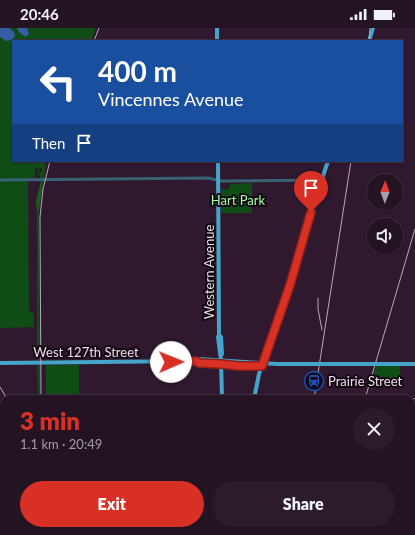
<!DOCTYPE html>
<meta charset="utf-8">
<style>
:root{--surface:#241323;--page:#2c1c2b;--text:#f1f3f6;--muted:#a39ea6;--line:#413241;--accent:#d93025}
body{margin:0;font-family:Lato,sans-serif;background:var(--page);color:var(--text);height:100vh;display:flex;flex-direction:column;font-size:15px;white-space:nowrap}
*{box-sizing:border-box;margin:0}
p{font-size:13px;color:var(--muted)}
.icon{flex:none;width:22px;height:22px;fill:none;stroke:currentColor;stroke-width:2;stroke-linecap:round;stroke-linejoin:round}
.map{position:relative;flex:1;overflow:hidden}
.panel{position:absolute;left:0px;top:367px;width:415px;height:140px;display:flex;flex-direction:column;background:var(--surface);border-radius:12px 12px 0 0;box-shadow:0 1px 3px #0004,0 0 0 1px var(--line)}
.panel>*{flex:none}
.hud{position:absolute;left:12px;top:12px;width:391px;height:122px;border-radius:0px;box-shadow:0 1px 3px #0004,0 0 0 1px var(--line);background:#1a4fa0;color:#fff;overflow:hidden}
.needle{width:26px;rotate:1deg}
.buttons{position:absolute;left:367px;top:146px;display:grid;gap:8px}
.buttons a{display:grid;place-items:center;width:36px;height:36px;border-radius:50%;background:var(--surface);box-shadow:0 1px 3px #0004,0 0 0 1px var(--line);font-size:20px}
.pin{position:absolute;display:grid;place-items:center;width:34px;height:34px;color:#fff;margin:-41px -17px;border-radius:50% 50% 50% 0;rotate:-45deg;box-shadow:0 0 4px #0007}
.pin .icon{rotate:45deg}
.me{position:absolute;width:44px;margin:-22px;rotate:89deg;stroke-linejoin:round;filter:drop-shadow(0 0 3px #0008)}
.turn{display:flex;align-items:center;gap:14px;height:84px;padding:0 20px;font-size:18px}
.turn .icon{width:52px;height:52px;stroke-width:2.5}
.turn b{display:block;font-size:28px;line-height:34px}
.then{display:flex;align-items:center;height:38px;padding:0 20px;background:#0003;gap:8px;font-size:15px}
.round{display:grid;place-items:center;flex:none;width:42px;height:42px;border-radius:21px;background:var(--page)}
.overview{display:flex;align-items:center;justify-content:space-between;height:68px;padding:0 20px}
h1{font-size:24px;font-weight:800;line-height:30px;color:var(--accent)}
.cta{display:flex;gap:8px;margin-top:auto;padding:8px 20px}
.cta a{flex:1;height:46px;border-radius:24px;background:var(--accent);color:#fff;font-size:16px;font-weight:800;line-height:46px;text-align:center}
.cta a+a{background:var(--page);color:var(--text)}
.status{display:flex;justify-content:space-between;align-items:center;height:28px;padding:0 20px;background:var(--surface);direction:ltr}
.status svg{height:11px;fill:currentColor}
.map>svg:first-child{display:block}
</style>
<div class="status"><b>20:46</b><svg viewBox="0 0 49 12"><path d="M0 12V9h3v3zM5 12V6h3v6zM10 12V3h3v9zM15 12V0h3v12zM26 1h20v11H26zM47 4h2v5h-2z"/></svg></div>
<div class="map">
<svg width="415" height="507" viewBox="0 0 415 507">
<rect width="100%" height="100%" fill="#30192f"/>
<g fill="#104c16">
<path d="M0,0h96l-5,13h-78v120h33l-2,17h-4v-5l2,-1v-4h-3v10l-2,-11h-2v10l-7,1 1,132 5,4v13l-34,1z"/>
<path d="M252,155v30h-31v-24h8l1,-5z"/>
<path d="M37,183h2l1,149h-3z"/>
<path d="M40,336v35h-2l-1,-34z"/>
<rect x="46" y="337" width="33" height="34"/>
<path d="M376,338h24l1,19h-30z"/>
</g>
<path fill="#145f1c" d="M41,153h2l-4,30h-2l-1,-10z"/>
<g fill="#365ca3">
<path d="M0,0h9l5,4 1,4 -3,4 -6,1 -6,-4z"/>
<path d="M17,0h10l2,6 -4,3 -6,-5z"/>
</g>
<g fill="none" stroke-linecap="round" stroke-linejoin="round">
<path stroke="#365ca3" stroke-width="1" d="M0,474l4,2"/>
<path stroke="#396375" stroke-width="3" d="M0,152l208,-2 13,3 101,-1"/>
<g stroke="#44a4c9" stroke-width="4">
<path d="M217,0v13"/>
<path d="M369,13l4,-13"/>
<path d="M218,133l1,174 -1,2 3,23 1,39"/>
<path d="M219,307l2,2 1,17"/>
<path d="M196,333l3,2 22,1 18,2 24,-1"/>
<path d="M0,335l196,-2 3,-2 78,5h39"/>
<path d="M389,336h26"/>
<path d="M254,371l5,-25 31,-89 21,-73 17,-51"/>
<path d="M220,507v-4"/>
<path d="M253,507l1,-4"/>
</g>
<g stroke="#b9a7b7" stroke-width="1">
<path d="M94,13l5,-13"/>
<path d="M369,13l1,-13"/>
<path d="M318,270v11l4,21"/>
<path d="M0,359l7,12"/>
<path d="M41,371l-1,-182 3,-28 7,-28"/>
<path d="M314,371l37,-238"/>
<path d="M365,371l50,-170"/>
<path d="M411,374l4,-4"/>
<path d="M71,503l1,4"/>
<path d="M282,507l3,-4"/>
<path d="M294,507l4,-4"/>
</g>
<path stroke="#44a4c9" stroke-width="4" d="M316,336h73"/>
</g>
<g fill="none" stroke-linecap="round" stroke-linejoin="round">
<g stroke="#8d1f18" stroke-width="10">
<path id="route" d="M171,334l25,-1 3,2 22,1 18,2h23l28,-81 21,-73"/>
</g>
<use href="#route" stroke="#d93025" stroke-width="7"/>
</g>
<defs>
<g id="station-ring" transform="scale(1)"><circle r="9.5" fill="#120811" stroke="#1a4fb4" stroke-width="1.5"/><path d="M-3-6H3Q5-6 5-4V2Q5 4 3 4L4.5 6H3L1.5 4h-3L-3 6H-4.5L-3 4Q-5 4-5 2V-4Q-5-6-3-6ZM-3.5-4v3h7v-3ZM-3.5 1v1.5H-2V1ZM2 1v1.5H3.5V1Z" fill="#1a4fb4"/></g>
</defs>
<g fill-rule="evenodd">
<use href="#station-ring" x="314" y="353"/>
</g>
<g text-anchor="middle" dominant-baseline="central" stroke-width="4" stroke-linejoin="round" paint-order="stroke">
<g font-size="13" fill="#a2ffa3" stroke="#120811">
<text x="238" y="172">Hart Park</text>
</g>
<g font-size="13" fill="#eedeec" stroke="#120811">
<text transform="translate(209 244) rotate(-90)">Western Avenue</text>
<text x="86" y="324">West 127th Street</text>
</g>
<g font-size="13" fill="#eedeec" stroke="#120811" text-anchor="start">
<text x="328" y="353">Prairie Street</text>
</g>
</g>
</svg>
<div class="buttons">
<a><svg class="needle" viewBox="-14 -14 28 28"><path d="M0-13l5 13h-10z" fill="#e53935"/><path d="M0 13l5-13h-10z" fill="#a39ea6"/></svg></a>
<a><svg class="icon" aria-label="sound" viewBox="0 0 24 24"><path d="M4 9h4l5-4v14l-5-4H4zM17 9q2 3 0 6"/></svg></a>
</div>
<div class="pin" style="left:311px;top:184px;background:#d93025"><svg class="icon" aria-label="arrive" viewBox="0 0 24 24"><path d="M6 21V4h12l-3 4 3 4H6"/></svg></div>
<svg class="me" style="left:171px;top:334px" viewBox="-20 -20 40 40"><circle r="19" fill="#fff"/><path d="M0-13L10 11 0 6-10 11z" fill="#d93025"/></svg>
<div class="hud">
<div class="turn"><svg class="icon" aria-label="left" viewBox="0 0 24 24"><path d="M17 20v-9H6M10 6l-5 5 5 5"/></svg><div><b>400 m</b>Vincennes Avenue</div></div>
<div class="then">Then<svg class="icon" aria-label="arrive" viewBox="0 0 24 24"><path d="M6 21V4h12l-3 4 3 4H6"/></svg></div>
</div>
<section class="panel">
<div class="overview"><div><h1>3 min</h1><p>1.1 km · 20:49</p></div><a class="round"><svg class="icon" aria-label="close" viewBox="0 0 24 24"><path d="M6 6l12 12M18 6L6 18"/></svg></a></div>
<div class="cta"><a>Exit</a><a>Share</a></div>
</section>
</div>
